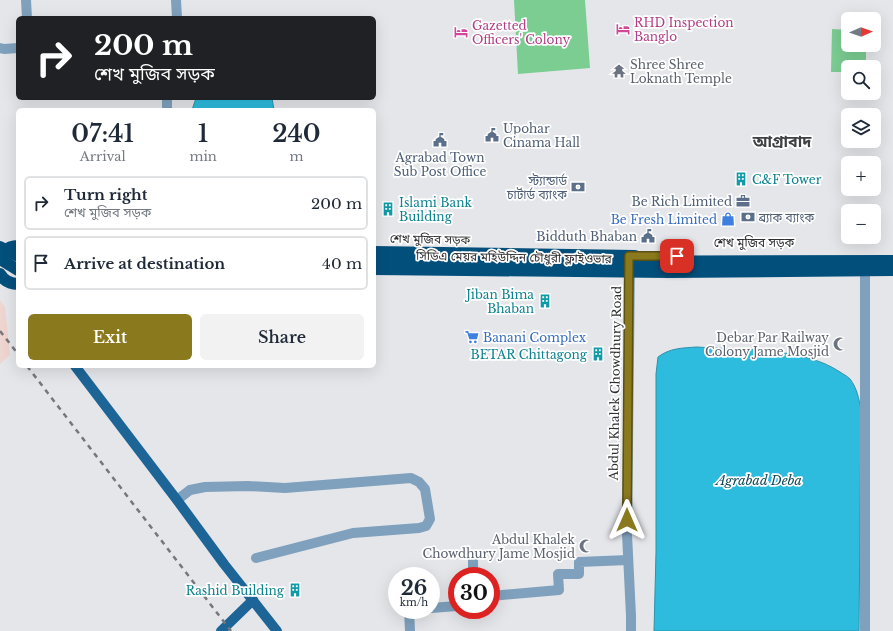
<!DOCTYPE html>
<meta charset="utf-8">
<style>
:root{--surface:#fff;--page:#f2f2f3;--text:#1f2937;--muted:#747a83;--line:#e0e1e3;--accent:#8b791e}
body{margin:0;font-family:"Libre Baskerville","Noto Sans Bengali",serif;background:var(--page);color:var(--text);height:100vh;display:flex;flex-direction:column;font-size:15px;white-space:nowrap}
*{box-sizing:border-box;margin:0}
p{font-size:13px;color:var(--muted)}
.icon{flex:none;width:22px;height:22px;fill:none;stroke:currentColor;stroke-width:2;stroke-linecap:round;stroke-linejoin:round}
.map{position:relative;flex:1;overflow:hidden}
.sheet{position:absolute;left:16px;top:108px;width:360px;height:260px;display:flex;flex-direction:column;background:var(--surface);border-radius:6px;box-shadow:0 4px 16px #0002}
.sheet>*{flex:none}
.banner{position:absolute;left:16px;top:16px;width:360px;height:84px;border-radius:6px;box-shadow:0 4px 16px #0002;background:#202124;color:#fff;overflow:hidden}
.needle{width:26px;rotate:88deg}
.controls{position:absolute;left:841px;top:12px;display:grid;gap:8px}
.controls a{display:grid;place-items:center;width:40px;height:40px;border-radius:6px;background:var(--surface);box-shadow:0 4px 16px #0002;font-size:20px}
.speed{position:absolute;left:388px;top:567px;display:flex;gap:8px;font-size:20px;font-weight:700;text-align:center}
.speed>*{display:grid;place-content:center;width:52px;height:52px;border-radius:50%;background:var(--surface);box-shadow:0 4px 16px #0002;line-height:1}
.speed small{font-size:10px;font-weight:400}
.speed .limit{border:6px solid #d22;background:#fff;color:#111}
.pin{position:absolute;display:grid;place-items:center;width:34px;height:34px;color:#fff;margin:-17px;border-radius:8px;box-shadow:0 2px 6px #0006}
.me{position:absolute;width:44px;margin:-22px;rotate:0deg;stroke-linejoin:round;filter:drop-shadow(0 0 3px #0008)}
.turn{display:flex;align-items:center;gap:14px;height:84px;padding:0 12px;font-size:18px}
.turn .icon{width:52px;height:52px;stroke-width:2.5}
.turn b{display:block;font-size:28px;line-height:34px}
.eta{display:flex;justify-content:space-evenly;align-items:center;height:68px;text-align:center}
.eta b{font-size:24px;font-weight:600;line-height:28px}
.primary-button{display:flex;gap:8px;margin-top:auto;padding:8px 12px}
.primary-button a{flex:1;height:46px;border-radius:6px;background:var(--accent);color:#fff;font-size:16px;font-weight:600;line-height:46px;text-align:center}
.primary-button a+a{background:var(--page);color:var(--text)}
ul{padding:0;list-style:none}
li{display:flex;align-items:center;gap:12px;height:54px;margin:0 8px 6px;padding:0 4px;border:2px solid var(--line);border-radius:6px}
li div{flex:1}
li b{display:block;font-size:15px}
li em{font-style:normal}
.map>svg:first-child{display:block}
</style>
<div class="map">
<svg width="893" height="631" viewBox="0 0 893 631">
<rect width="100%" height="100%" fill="#e5e6ea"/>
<path fill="#efd5d0" d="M0,300l5,7 5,48 -10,9z"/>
<g fill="#7bcd92">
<path d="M514,0h71l5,68 -72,6z"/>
<path d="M832,29l16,1v15h18v22h-18v5h-17z"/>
</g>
<g fill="#2dbbde" stroke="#2e91aa">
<path d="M196,98h76l2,12h-82z"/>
<path d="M697,347c43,3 106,0 143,25 3,2 7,4 10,7 7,9 9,20 11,31l-2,221h-205l2,-79v-178l2,-17c12,-9 24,-9 39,-10z"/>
</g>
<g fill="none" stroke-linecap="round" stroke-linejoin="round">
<g stroke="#7fa1bd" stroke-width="10">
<path d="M26,0l1,18"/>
<path d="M176,0l1,18"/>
<path d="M0,48l4,1 14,-1"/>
<path d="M167,98v12"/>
<path d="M630,265l-3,269 4,82v15"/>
<path d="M865,271v360"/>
<path d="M177,500l13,-10 15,-3 43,-1 37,2 126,-10 8,4 6,7 5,30 -4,7 -7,2 -66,5 -97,25"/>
<path d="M473,555v21"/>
<path d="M491,596l68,-6 -1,-16h21v-12l49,-2"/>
<path d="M431,608l26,-2"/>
<path d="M410,631l-1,-21h4"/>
</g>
<g stroke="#1d6597" stroke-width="10">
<path d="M75,366l102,134 47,64 53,67"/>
<path d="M221,631l32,-31"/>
</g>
<g stroke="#034f7c" stroke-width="12">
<path d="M374,252l261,4"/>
<path d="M0,257c4,-7 10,-11 18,-11"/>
<path d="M0,259l18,11"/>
<path d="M0,274c4,7 10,10 18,10"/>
</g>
<g stroke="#76777a" stroke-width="2.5" stroke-dasharray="5 5" stroke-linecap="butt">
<path d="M0,331l18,23"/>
<path d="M27,366l204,265"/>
</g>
<g stroke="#034f7c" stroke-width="12">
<path d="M0,247l18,9"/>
<path d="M374,258l161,4 358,-1"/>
<path d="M374,269l295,3 224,-2"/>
</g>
</g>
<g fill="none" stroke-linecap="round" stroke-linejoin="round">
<g stroke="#5a4f14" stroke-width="10">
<path id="route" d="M627,520l2,-264h48"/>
</g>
<use href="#route" stroke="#8b791e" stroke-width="7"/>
</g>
<defs>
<g id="hotel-bare" transform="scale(1.08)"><path d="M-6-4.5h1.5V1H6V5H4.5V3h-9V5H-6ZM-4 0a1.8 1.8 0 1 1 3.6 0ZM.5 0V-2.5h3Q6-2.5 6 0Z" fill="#d1479c" stroke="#fff" stroke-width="2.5" paint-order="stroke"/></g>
<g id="temple-bare" transform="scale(1.08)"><path d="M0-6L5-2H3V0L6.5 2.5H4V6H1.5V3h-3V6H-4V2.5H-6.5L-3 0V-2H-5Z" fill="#6b7280" stroke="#fff" stroke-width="2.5" paint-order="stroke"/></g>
<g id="civic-bare" transform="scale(1.08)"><path d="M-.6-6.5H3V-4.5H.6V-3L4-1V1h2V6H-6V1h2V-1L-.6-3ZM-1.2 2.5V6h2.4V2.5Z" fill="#5c6f8a" stroke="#fff" stroke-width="2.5" paint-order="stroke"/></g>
<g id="building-bare" transform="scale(1.08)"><path d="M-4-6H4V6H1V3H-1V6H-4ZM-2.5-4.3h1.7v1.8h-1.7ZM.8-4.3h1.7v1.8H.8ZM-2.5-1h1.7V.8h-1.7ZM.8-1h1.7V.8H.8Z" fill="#0f9aa8" stroke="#fff" stroke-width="2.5" paint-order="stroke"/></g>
<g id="bank-bare" transform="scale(1.08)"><path d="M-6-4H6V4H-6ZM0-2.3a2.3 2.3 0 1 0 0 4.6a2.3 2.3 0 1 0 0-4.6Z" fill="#5c6f8a" stroke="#fff" stroke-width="2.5" paint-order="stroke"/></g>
<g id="office-bare" transform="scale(1.08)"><path d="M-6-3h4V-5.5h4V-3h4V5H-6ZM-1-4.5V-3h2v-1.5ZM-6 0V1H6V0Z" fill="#5c6f8a" stroke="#fff" stroke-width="2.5" paint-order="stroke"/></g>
<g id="shop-bare" transform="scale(1.08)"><path d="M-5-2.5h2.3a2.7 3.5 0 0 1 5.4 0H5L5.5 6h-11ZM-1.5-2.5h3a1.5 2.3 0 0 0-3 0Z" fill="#3f7fe0" stroke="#fff" stroke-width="2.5" paint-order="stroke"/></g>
<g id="supermarket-bare" transform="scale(1.08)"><path d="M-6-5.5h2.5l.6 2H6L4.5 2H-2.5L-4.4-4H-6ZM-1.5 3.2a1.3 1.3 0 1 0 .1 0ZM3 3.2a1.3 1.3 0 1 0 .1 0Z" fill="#3f7fe0" stroke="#fff" stroke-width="2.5" paint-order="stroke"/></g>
<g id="mosque-bare" transform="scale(1.08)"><path d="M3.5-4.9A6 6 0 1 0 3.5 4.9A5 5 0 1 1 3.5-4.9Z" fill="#6b7280" stroke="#fff" stroke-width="2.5" paint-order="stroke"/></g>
</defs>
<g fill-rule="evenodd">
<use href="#hotel-bare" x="623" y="29"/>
<use href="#hotel-bare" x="461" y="32"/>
<use href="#temple-bare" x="619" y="71"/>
<use href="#civic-bare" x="492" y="135"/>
<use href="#civic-bare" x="440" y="140"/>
<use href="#building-bare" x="741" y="179"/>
<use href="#bank-bare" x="578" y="187"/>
<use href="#office-bare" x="743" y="201"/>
<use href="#building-bare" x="388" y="209"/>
<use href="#bank-bare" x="748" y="217"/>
<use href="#shop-bare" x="728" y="219"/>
<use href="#civic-bare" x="648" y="236"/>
<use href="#building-bare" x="545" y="301"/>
<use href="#supermarket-bare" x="472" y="337"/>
<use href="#mosque-bare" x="840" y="344"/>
<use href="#building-bare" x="598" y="354"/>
<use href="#mosque-bare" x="586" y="546"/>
<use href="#building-bare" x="295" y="590"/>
</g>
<g text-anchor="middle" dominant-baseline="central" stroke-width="3.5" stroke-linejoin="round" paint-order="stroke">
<g font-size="12" fill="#b23c85" stroke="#fff" text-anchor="start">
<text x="634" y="22">RHD Inspection<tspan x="634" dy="14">Banglo</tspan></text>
<text x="472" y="25">Gazetted<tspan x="472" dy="14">Officers' Colony</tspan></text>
</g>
<g font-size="12" fill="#5b616d" stroke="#fff" text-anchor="end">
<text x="630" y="64" text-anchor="start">Shree Shree<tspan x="630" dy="14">Loknath Temple</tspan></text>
<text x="829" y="337">Debar Par Railway<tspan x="829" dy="14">Colony Jame Mosjid</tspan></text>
<text x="575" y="539">Abdul Khalek<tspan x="575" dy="14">Chowdhury Jame Mosjid</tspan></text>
</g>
<g font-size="12" fill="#4e5e75" stroke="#fff" text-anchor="end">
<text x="503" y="128" text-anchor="start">Upohar<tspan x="503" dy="14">Cinama Hall</tspan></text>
<text x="440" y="157" text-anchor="middle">Agrabad Town<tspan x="440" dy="14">Sub Post Office</tspan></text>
<text x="567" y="180">স্ট্যান্ডার্ড<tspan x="567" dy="14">চার্টার্ড ব্যাংক</tspan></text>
<text x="732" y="201">Be Rich Limited</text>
<text x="759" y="217" text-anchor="start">ব্র্যাক ব্যাংক</text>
<text x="637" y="236">Bidduth Bhaban</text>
</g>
<g font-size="12" fill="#0d838f" stroke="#fff" text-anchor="end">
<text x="752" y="179" text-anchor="start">C&amp;F Tower</text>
<text x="399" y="202" text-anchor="start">Islami Bank<tspan x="399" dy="14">Building</tspan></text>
<text x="534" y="294">Jiban Bima<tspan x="534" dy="14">Bhaban</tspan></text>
<text x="587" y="354">BETAR Chittagong</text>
<text x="284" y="590">Rashid Building</text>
</g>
<g font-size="12" fill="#366cbe" stroke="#fff" text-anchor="end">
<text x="717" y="219">Be Fresh Limited</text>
<text x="483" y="337" text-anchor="start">Banani Complex</text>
</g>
<g font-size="12" fill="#2f2f31" stroke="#fff">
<text transform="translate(430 239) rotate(1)">শেখ মুজিব সড়ক</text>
<text x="754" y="242">শেখ মুজিব সড়ক</text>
<text transform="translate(514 257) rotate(1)">সিডিএ মেয়র মহিউদ্দিন চৌধুরী ফ্লাইওভার</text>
<text transform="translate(615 383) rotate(-89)">Abdul Khalek Chowdhury Road</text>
</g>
<g font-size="13" font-style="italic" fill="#104958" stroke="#fff">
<text x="759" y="480">Agrabad Deba</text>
</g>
<g font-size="16" font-weight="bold" fill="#3f4043" stroke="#fff">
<text x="782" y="141">আগ্রাবাদ</text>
</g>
</g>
</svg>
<div class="controls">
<a><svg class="needle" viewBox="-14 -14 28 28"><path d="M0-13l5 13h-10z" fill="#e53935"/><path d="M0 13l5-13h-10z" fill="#747a83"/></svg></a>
<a><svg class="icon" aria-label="search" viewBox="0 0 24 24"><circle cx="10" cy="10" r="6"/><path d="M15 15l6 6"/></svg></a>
<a><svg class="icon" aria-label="layers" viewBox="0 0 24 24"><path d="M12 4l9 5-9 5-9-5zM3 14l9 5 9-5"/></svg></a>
<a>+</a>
<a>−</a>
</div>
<div class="speed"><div>26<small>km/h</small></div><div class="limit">30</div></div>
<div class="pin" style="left:677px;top:256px;background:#d93025"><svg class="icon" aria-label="arrive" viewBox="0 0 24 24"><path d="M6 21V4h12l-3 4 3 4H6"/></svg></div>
<svg class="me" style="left:627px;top:520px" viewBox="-20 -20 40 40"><path d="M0-17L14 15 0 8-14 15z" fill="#8b791e" stroke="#fff" stroke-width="4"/></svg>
<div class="banner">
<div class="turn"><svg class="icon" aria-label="right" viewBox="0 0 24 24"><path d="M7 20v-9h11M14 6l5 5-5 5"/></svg><div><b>200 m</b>শেখ মুজিব সড়ক</div></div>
</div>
<section class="sheet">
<div class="eta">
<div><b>07:41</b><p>Arrival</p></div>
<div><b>1</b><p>min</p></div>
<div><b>240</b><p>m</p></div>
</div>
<ul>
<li><svg class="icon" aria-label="right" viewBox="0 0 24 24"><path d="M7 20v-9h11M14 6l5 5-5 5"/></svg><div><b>Turn right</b><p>শেখ মুজিব সড়ক</p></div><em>200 m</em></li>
<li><svg class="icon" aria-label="arrive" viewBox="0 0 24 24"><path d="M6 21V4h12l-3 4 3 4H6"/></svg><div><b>Arrive at destination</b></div><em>40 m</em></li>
</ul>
<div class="primary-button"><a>Exit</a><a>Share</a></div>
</section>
</div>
